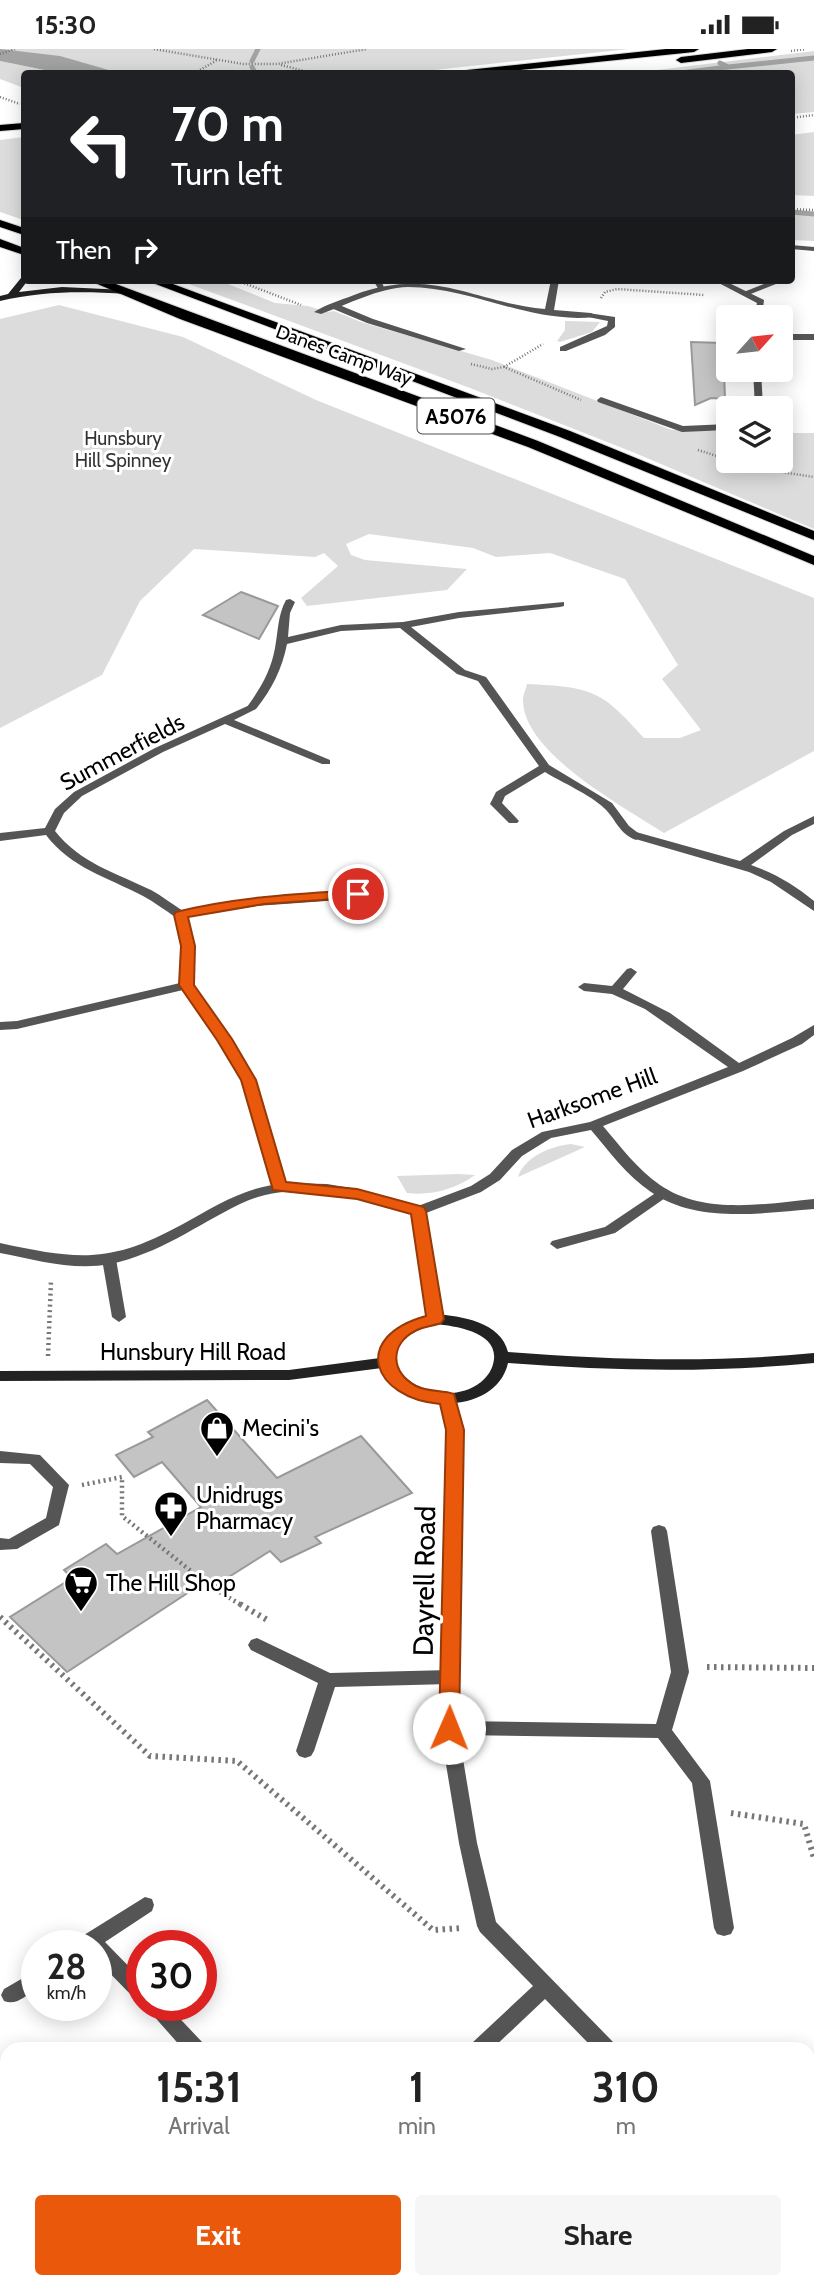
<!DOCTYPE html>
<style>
:root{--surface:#fff;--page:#f6f6f6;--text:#222;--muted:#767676;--accent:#ea580c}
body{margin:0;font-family:Cabin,sans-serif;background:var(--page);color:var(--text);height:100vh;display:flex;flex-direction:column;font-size:26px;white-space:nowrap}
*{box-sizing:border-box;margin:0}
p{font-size:23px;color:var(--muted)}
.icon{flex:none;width:38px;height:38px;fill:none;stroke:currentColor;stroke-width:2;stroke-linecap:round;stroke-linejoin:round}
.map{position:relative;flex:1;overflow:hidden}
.drawer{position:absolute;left:0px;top:1993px;width:816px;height:247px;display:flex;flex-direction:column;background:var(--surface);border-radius:21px 21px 0 0;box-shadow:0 4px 18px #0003}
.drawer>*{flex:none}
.top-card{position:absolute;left:21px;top:21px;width:774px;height:214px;border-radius:7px;box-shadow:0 4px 18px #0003;background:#202124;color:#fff;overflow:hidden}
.needle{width:46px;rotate:63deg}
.tools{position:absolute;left:716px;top:256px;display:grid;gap:14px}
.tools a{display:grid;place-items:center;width:77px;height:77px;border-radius:7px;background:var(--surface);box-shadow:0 4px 18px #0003;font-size:35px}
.speed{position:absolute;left:21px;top:1881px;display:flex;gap:14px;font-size:35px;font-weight:700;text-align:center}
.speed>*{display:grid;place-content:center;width:91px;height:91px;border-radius:50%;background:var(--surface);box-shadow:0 4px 18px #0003;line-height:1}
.speed small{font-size:18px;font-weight:400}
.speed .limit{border:10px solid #d22;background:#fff;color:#111}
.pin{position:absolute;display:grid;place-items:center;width:60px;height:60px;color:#fff;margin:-30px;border:4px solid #fff;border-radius:50%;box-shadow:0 2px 7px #0007}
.me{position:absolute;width:77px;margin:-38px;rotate:1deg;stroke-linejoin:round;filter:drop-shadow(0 0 5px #0008)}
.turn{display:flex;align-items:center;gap:24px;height:147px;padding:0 35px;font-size:32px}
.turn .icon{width:91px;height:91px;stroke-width:2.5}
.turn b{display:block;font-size:49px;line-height:60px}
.then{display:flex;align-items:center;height:66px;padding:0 35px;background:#0003;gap:14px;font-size:26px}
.eta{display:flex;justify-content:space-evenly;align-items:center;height:119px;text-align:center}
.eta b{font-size:42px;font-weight:700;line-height:49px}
.cta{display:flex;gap:14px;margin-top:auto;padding:14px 35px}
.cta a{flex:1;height:80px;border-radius:7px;background:var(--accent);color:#fff;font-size:28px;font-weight:700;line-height:80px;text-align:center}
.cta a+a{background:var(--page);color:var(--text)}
.status{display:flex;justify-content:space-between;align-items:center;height:49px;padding:0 35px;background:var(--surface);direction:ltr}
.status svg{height:19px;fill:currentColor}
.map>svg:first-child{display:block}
</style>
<div class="status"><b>15:30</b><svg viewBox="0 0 49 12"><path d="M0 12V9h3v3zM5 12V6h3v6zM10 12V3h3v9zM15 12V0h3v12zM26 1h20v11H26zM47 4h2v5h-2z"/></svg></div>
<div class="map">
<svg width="814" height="2239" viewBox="0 0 814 2239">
<rect width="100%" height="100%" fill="#fff"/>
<g fill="#dcdcdc">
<path d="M0,0h629l-222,24h-314z"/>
<path d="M814,2v61l-23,2v-41h-159z"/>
<path d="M0,12l59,12h-35v15l-24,-9z"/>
<path d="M814,83v64l-23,-1v-60z"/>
<path d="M24,88v83l-24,-8v-72z"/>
<path d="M791,161l23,2v29l-23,-1z"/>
<path d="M178,231h40l57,23 33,3 20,6 6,-1 27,11 131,38 180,70 56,1v29h52l1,-27h33v96l-179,-76 -165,-65z"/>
<path d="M59,256l124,32 133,63 498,198v153l-150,82c-40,-26 -141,-80 -141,-133 0,-5 3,-11 4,-16 65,3 74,6 117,54h36l21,-8 -39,-51 16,-14 -53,-86 -75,-26 -54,4 -23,-9 -104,-14 -23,10 5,11 14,5 102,9 -20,21 -140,16 -6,-8 37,-32 -14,-13 -9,4 -121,-8 -54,52 -38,74 -102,53v-409z"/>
<path d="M565,272l35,1 -8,10 -32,10 -3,-1 8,-11z"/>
<path d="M571,1095l14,3 -67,30c6,-20 33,-31 53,-33z"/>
<path d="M459,1125l16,1c-19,14 -44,21 -68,18l-10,-17z"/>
<path d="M0,2029l7,9v195h147l3,6h-157z"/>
</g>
<path fill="#a3a3a3" d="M0,0l60,7 59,17h-60l-59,-12z"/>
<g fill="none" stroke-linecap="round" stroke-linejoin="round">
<g stroke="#a3a3a3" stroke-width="5">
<path d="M252,12l6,-12"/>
<path d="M720,14l8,4 86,-9"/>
<path d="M252,18l3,6"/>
<path d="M681,24l46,-6"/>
<path d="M791,163l23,2"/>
</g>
</g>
<g fill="#c4c4c4" stroke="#999" stroke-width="2">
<path d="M691,293l32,1 2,56 -14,-1 -16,7z"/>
<path d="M241,543l37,14 -19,33 -56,-24z"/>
<path d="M207,1351l70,78 84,-42 51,57 -97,44 6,6 -40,19 -11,-11 -54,34 -7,-6 -142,93 -57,-55 62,-39 -8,-8 42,-26 11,10 84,-47 -39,-45 -28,15 -18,-22 37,-18 -5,-5z"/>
</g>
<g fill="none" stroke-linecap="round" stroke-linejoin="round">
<g stroke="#dbdbdb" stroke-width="2">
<g id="highway">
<path d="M666,0h33l-5,3 -203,21h-29l5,-3z"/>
<path d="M748,0h29l-5,3 -91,11 -5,-3 5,-3z"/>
<path d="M24,74v6l-24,2v-6z"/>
<path d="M0,171l24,8v7l-24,-8z"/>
<path d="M0,190l24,9v7l-24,-8z"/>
<path d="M88,231h17l433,161 276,115v9l-286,-118 -348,-128z"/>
<path d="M145,231h17l408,151 244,100v9l-254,-103z"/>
</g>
</g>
<g stroke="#777" stroke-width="2.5" stroke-dasharray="1 2" stroke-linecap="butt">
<path d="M154,0l89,15h34l90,-15"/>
<path d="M791,2l15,-2"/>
<path d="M0,5l15,-5"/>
<path d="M281,16l31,8"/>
<path d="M195,24l22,-13"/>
<path d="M0,48l20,7"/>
<path d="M791,69l23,-3"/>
<path d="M791,160l23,1"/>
<path d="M236,231l65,25"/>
<path d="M601,249l4,-6 12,-3 87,6"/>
<path d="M471,315l21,5 12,-2 77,33"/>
<path d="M504,318l39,-23"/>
<path d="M698,401l57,18 59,9"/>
</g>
<g stroke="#777" stroke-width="4.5" stroke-dasharray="2 3.5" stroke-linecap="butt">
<path d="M48,1307l3,-75"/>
<path d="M82,1436l40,-8v39l89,71 32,19"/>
</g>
<g stroke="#777" stroke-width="6" stroke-dasharray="2.5 4.5" stroke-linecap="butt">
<path d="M240,1555l29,17"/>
<path d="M0,1568l150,139 87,5 196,169 29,-2"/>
<path d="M707,1618l107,1"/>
<path d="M731,1764l73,11 10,34"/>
<path d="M0,2142l7,10"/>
<path d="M808,2149l6,-2"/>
<path d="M67,2233l5,6"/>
<path d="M231,2239l6,-6"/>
</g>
<g fill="#555" fill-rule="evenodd">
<path d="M791,196l23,2v4l-23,-2z"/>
<path d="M373,231h8l4,10h-6z"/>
<path d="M774,231h12l-38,15 -7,-2z"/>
<path d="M331,255h6l36,15 93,30 -7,2 -92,-28 -36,-15z"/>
<path d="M588,264l27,4v10l-10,8 -39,16h-6v-4l47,-21 1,-5 -20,-4z"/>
<path d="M601,348l82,29 45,-2v6l-46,2 -84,-30 -1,-2z"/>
<path d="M290,550l5,3 -5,11 -2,24 53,-12 62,-3 56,-10 105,-10v4l-4,1 -101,11 -48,9 54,43 21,7 63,88 63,38 17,23 13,10 -6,4c-17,-6 -20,-21 -32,-32 -13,-13 -43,-26 -59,-36l-40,24 -3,7 17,18 -2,2h-8l-19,-19 6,-12 43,-26 -61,-85 -21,-7 -57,-46 -59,3 -54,13c-5,25 -15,45 -31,65h-8l-1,-2c13,-18 24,-36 28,-59 3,-16 3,-34 11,-48z"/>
<path d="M663,1139l5,2 2,3 -2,3 -53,37 -58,16 -7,-5 2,-3 53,-14z"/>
<path d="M109,1205l7,5 10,58 -7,5 -7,-5 -10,-58z"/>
<path d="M0,1402l40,4 29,30 -10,40 -42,24 -17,1v-12l9,1 37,-21 7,-31 -23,-23 -30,-1z"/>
<path d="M257,1589l73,35 120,-3 6,2 3,5 -3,5 -6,2 -115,3 -21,64 -3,5 -6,2 -6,-2 -3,-5 22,-68 -67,-33 -3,-5 3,-5z"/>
</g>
<g fill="#555" fill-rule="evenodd">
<path d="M551,231h8l-5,30 37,3 4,2 -1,2c-64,7 -123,-30 -186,-30 -30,1 -59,17 -87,27l-7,-2c11,-7 27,-12 40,-17 79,-29 117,7 191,14z"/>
<path d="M713,231h10l41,20 -2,17h-8l3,-14z"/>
<rect x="780" y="285" width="34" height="6"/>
<path d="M753,320h8l2,39h-8z"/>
<path d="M252,655l4,1v4l-22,11 96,40v4h-8l-97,-40 -62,28 -81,44 -18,17 -9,18c25,32 61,42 96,59 11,6 21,14 32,21 66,-14 132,-18 199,-22l6,4 -6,4 -126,9 -68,11 6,29 -2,39 40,54 24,42 29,102 42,1 24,4 67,18 53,-20 19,-12 22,-24 30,-18 48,-10 138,-55 -83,-58 -33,-15 -28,-3 -6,-4 6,-4 28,3 15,-17 4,-1 6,4 -14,17 47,24 69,50 53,-25 22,-13v10l-12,9 -59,27 -140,55c18,21 34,43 57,59 43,30 105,19 154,14v10c-52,4 -117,15 -163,-17 -24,-16 -42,-41 -60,-62l-40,8 -29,18 -22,24 -19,12 -55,21 17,106 -8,5 -8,-5 -16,-105c-52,-18 -119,-36 -171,-10 -43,21 -81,50 -130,60 -36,7 -74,-4 -110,-11v-10c79,17 110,21 183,-19 29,-16 55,-33 89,-39l-30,-104 -23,-41 -36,-50 -166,39 -17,1v-8l17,-1 163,-38 2,-37 -7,-29c-10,-7 -21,-15 -32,-21 -36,-19 -72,-28 -97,-61l-46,6v-8l45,-5 10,-19 19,-17 81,-44z"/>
<path d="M814,767v8l-22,11 -41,30c23,8 44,20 63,36v10l-43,-29 -22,-10 -117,-34 -2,-2 6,-4 104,29 44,-30z"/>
<path d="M448,1344l5,1 3,4 7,33 -5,290 198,3 15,-52 -20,-141 2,-4 6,-2 6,2 2,4 22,141 -17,58 38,51 24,147 -3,6 -7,2 -7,-2 -3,-6 -22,-145 -34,-45 -199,-3 18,108 19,79 118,121 3,6h-23l-49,-50 -53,50h-23l3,-6 61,-57 -53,-54 -3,-6 -18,-83 -19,-115 7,-297 -7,-33 3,-4z"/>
<path d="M145,1848l7,2 2,6 -2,6 -47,31 37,38v21l-7,-2 -39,-40v-13h-12l-3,-5 3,-6z"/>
<path d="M37,1921v19c-11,6 -20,17 -33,12l-3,-6 3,-6z"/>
<path d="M144,1956h23l36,38 3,6h-23z"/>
<path d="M808,2186l6,2v23l-6,-2z"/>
</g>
<g fill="#222" fill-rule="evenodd">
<path d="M21,229l7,2 -9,12 43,-5 64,3 4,2 -4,2c-43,-3 -84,-3 -126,7v-5l8,-2z"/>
<path d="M435,1265c26,2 66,8 73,38 103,8 204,11 306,1v10c-102,10 -203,8 -306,0 -12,54 -106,52 -126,5l-93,12 -289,1v-10l289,-1 91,-12c3,-31 30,-37 55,-44zM436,1275c19,2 61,8 58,35 -1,10 -6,17 -13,23 -48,38 -139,-32 -45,-58z"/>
</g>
<use href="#highway" fill="#000" fill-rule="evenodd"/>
</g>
<path fill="#ea580c" stroke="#983908" stroke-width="2" d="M358,841l5,1v6l-99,7 -76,13 7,29 -1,39 38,54 24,41 30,102 71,7 67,18 2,4 18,108 -3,4c-8,3 -19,4 -26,8 -26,14 -24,42 1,55 12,6 26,4 38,8l10,36 -5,298 -3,5 -7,3 -7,-3 -3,-5 7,-298 -6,-26c-68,-6 -90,-67 -14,-88l-15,-102 -54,-15 -84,-9 -32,-110 -24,-40 -38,-55 2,-39 -7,-31 2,-3c60,-15 120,-18 182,-22z"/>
<defs>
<g id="shop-pin" transform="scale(1.75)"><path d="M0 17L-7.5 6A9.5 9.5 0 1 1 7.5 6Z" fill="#000" stroke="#fff"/><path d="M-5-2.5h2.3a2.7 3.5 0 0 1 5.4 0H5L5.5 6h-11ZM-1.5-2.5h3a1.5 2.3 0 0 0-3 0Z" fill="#fff"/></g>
<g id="pharmacy-pin" transform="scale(1.75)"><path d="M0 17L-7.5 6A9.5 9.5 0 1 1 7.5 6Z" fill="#000" stroke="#fff"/><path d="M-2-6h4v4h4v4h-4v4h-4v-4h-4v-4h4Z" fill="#fff"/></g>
<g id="supermarket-pin" transform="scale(1.75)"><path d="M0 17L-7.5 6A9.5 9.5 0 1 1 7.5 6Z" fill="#000" stroke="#fff"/><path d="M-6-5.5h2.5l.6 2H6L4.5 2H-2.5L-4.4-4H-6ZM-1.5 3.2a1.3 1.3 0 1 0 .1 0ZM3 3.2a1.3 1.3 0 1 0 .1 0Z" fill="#fff"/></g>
</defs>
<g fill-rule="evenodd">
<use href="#shop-pin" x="217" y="1379"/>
<use href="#pharmacy-pin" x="171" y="1459"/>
<use href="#supermarket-pin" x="81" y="1534"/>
</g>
<g text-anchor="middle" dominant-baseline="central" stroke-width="6" stroke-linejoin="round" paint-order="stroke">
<g font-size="19" fill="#000" stroke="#fff">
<text transform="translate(344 306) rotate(20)">Danes Camp Way</text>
</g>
<g font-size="19" fill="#333" stroke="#fff">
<text x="123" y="389">Hunsbury<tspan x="123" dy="22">Hill Spinney</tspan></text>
</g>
<rect fill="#fff" stroke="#4c4c4c" stroke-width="2" x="417.5" y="349.5" width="77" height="35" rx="5"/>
<g font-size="21" font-weight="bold" fill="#000">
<text x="456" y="367">A5076</text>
</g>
<g font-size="23" fill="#000" stroke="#fff">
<text transform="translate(122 703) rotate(-28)">Summerfields</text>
<text transform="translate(592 1049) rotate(-20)">Harksome Hill</text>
<text x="193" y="1303">Hunsbury Hill Road</text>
</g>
<g font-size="23" fill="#000" stroke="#fff" text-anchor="start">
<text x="242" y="1379">Mecini's</text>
<text x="196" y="1446">Unidrugs<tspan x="196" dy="26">Pharmacy</tspan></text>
<text x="106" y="1534">The Hill Shop</text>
</g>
<g font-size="28" fill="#000" stroke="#fff">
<text transform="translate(424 1532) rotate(-89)">Dayrell Road</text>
</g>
</g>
</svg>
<div class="tools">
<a><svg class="needle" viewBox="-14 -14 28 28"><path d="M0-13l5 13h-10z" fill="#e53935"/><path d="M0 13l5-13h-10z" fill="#767676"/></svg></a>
<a><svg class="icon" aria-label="layers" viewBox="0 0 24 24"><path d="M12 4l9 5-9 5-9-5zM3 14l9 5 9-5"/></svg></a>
</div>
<div class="speed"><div>28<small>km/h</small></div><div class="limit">30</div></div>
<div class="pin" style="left:358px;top:845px;background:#d93025"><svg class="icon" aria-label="arrive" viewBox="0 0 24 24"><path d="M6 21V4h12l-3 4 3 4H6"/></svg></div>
<svg class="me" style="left:449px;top:1679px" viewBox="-20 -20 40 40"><circle r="19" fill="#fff"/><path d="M0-13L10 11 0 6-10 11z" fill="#ea580c"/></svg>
<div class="top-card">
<div class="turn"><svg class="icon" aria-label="left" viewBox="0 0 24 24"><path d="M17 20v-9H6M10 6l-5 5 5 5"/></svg><div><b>70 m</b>Turn left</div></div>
<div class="then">Then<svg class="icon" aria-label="right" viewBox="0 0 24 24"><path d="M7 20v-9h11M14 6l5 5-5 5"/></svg></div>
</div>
<section class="drawer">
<div class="eta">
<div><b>15:31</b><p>Arrival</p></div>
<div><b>1</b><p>min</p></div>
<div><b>310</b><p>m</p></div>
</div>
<div class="cta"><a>Exit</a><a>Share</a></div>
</section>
</div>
